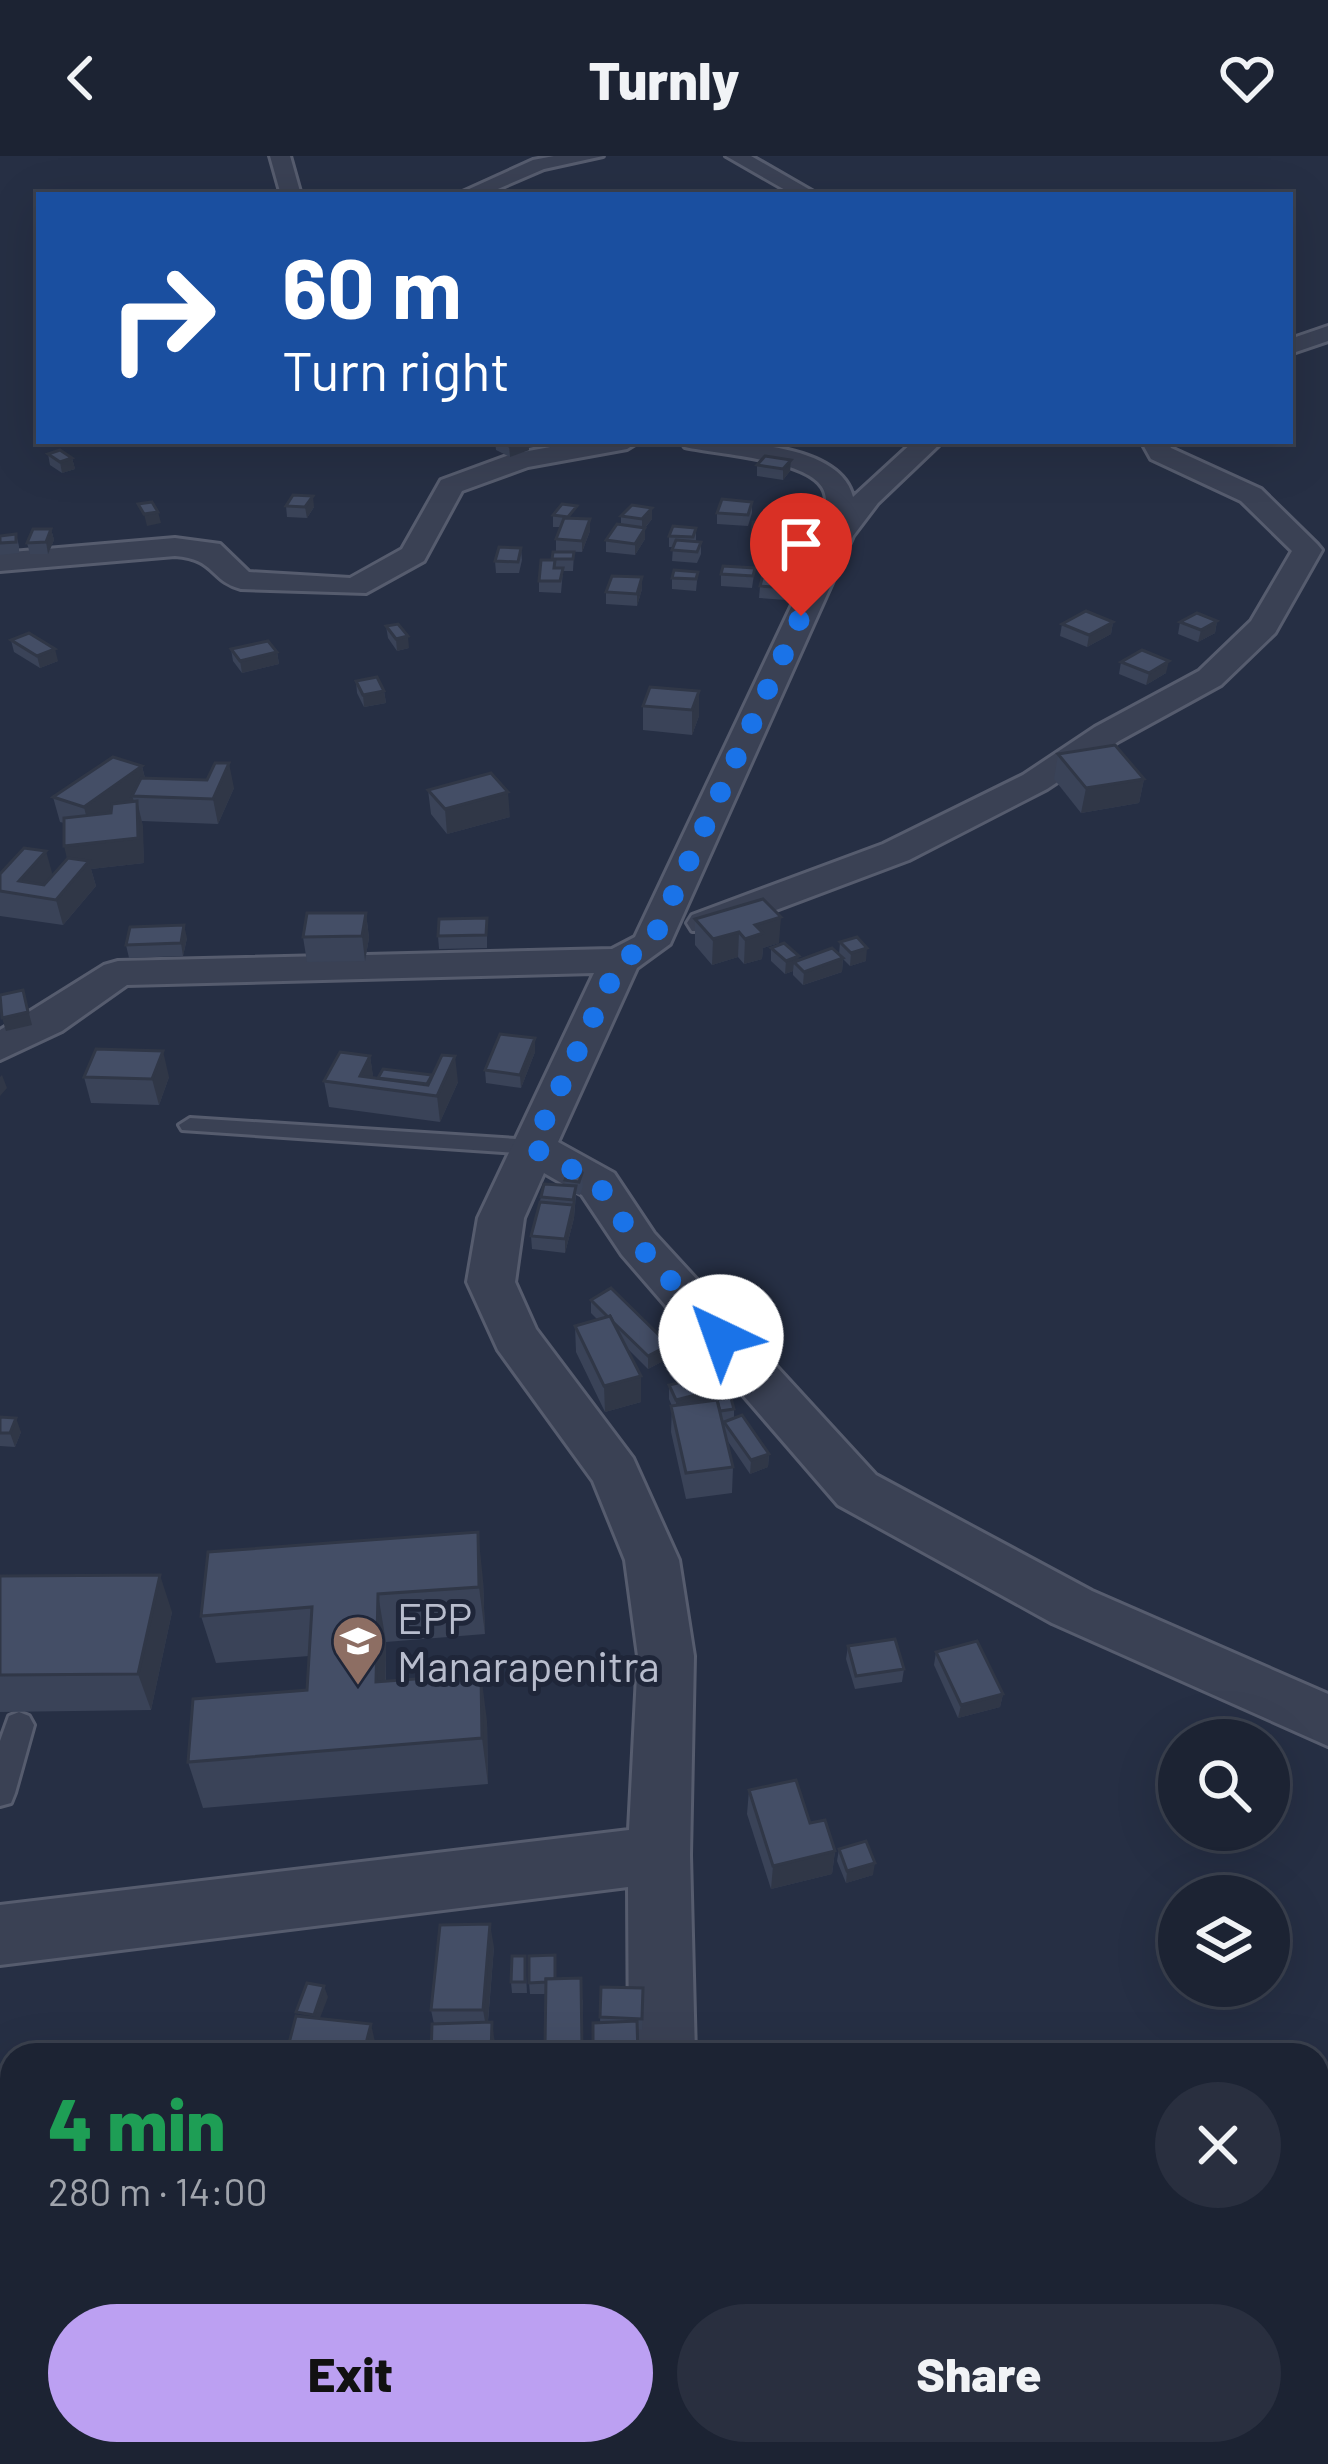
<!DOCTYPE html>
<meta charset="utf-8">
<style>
:root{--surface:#1c2333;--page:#292f3f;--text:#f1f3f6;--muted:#a0a4ac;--line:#3a404e;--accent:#bca0f2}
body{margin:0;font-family:Barlow,sans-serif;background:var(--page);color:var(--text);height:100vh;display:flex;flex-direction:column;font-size:45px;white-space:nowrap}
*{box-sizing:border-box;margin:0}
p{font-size:39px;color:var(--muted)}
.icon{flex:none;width:66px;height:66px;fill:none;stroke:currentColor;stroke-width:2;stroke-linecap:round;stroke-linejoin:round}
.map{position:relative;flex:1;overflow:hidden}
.drawer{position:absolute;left:0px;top:1887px;width:1329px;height:423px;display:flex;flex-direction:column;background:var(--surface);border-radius:36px 36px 0 0;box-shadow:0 12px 48px #0002,0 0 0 3px var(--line)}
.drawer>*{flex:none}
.top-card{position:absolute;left:36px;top:36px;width:1257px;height:252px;border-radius:0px;box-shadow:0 12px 48px #0002,0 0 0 3px var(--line);background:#1a4fa0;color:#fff;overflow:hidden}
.buttons{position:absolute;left:1158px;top:1563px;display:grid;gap:24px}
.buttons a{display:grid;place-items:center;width:132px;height:132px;border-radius:50%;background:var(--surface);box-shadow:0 12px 48px #0002,0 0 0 3px var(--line);font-size:60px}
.pin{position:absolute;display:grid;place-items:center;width:102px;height:102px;color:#fff;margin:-123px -51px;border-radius:50% 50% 50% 0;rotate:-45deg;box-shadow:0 0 12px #0007}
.pin .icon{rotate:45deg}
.me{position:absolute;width:132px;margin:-66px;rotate:318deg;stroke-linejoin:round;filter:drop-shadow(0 0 9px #0008)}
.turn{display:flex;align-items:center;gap:42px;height:252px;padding:0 48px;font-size:54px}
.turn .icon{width:156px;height:156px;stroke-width:2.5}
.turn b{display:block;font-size:84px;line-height:102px}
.round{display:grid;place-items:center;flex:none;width:126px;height:126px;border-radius:63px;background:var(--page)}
.head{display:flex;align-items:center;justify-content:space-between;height:204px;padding:0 48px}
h1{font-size:72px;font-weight:800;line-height:90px;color:#1e9e55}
.cta{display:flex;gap:24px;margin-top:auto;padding:24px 48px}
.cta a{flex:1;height:138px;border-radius:72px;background:var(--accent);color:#111;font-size:48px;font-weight:800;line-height:138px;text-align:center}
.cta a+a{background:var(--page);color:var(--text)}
header{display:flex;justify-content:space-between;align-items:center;height:156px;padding:0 48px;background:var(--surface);font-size:54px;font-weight:800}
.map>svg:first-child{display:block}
</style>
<header><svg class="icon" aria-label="back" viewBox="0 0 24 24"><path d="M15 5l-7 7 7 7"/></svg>Turnly<svg class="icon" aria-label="heart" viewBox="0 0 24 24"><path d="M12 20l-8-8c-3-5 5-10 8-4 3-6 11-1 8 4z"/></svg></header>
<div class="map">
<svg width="1328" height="2308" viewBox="0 0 1328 2308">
<rect width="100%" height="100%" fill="#262f44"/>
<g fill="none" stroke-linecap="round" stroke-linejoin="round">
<g stroke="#565c6e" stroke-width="6">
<g id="lane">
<path d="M190,962l342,22 11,7 -11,7 -350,-24 -3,-5z"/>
<path d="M19,1556l10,4 5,9 -19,68 -4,10 -11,3v-65l9,-25z"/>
</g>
</g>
<g stroke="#565c6e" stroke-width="6">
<g id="street">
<path d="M270,0h20l11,39h-20z"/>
<path d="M554,0h49l-59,13 -60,26h-28l77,-35z"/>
<path d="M726,0h25l68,39h-25z"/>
<path d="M1328,170v15l-38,13v-15z"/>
<path d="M583,285h57l-13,8 -99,18 -66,24 -38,70 -58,32 -125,-4c-31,-8 -25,-30 -66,-33l-175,15v-18l175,-15 45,6 29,28 101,6 52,-29 39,-69 71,-26z"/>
<path d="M681,285c45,0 159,0 172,56l61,-56h29l-65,62 -25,33 -183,408 -33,24 -79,174 56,31 40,60 222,242 216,116 236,103v52l-276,-123 -214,-118 -216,-250 -40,-60 -38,-22 -20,45 -9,64 21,47 97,129 46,102 15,96 -4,199 5,200h-66l-1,-168 -628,78v-60l629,-75 9,-174 -13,-96 -32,-79 -95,-131 -31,-68 11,-64 116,-245 -467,12 -65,46 -62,29v-30l104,-65 14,-4 494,-12 23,-12 190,-402c0,-14 5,-36 -3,-48 -18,-28 -106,-33 -137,-40z"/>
<path d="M1141,285h26l4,7 90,41 56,55 5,6 -47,83 -54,52 -102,56 -72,48 -138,71 -189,71h-28l-5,-8 5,-8 191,-71 140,-69 72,-48 104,-56 52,-50 41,-70 -51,-50 -90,-42z"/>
<rect x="629" y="2298" width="76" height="10"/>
</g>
</g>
<use href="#lane" fill="#3a4154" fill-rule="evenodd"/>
<use href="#street" fill="#3a4154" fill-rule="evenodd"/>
</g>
<g fill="#3a4358">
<path d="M495,285h33l1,9 -19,7 -14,-7z"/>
<path d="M48,298l24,4 3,11 -13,4 -12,-8z"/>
<path d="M791,304l-1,11 -7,9 -26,-4v-11z"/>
<path d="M752,346v11l-4,13 -31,-2v-11z"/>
<path d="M286,350l28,1 -7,11 -20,-1z"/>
<path d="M553,359l37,4v12l-8,21 -26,-1v-12l4,-12h-7z"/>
<path d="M621,360l31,3 -7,9v11l-10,16 -29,-3v-12l15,-15z"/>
<path d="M753,366l30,1 -1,26 -31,-1z"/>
<path d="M696,372v14h5v12l-4,9 -25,-2 1,-14h-4v-11z"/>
<path d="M51,373l3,11 -6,14h-18l-3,-11z"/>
<path d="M16,378l3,12v7l-19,2v-19z"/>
<path d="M521,392l1,12 -3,13h-23l-1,-12z"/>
<path d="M574,396l-1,19h-10l-2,22 -22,-1v-11l13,-21z"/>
<path d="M755,412l-3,20 -31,-2v-12z"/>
<path d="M698,416l-2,19 -24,-2v-11z"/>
<path d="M790,421l-4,23 -27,-2 1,-12z"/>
<path d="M642,433l-5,17 -31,-2v-12z"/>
<path d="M1217,465l-2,12 -17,9 -20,-8 2,-12z"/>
<path d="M1113,466l-2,12 -24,13 -27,-11 2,-12z"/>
<path d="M386,470l23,22 -12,3 -9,-13z"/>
<path d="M11,484l47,21 -18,7 -26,-16z"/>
<path d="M231,493l46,3 2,12 -37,9 -9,-12z"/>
<path d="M1121,506l45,11 -20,12 -27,-11z"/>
<path d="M356,525l28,10 2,12 -22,4 -7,-14z"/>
<path d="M699,535v25l-7,19 -49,-5v-24z"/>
<path d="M1058,598l86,25 -5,24 -58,10 -27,-34z"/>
<path d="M142,610l3,12 89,10 -16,36 -76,-3 2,42 -53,6 5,17 -33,39 -63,-9v-42l53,1 14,-17 -3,-35 -4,-1 -7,-25z"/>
<path d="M428,634l82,27 -63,17 -16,-20z"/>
<path d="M366,757l3,25 -4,23 -58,1 -4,-25z"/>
<path d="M487,762v30l-48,1 -1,-13z"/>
<path d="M695,763l84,24 -16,5 -1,11 -18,5 -6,-7 -26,8 -17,-20z"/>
<path d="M187,782l-4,18 -54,2 -3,-13z"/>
<path d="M840,786l26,19 -16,5 -7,-7 -1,13 -39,13 -10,-10v-4l-8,3 -14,-13v-13l28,12 40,-5z"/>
<path d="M535,896l-14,36 -35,-5 -1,-13z"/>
<path d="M370,900l3,21 85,5 -18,40 -111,-15 -5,-26z"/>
<path d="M84,921h85l-10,28 -68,-2z"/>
<path d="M582,1017l1,13 -3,9 -4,-1 -2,24 -9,35 -33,-4 -1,-13 10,-39 24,-11v-6z"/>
<path d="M591,1144l78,45v13l-21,11 -21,-21 14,54 -36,10 -29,-60 -1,-26 23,-6 -7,-7z"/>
<path d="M669,1229l45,15 20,9v9l35,36 -1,13 -18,7 -23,-34 6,27 -1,26 -46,6 -15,-67 1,-26 -3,-7z"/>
<path d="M0,1261l21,15 -6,15 -15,-1z"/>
<path d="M0,1420l172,36 -21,98 -151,2z"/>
<path d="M483,1424l2,54 -99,8v39l101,40 1,63 -285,24 -15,-46 119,-72 2,-34 -93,7 -15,-47z"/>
<path d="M848,1490l56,23 -2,13 -47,7 -9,-30z"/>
<path d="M936,1496l67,42 -3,13 -42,11 -24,-53z"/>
<path d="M749,1634l61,33 25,28 -3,23 -61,15 -24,-75z"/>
<path d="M839,1693l34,26 -27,8 -9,-22z"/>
<path d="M494,1791l-6,75 7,21v12h-64l3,-31 -3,-14z"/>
<path d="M525,1800l2,37h-15l-1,-11z"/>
<path d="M556,1823l27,21v48h10l7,-25 1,-36 42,1 -1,42 -5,-1 1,26h-92v-61h-16l-1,-11z"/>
<path d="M12,1976v234h-12v-200z"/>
</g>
<g fill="#303747">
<path d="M524,285h4l1,9 -19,7 -1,-11z"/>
<path d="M72,302l3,11 -13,4 -2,-11z"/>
<path d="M791,304l-1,11 -7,9v-11z"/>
<path d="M313,340l1,11 -7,11 -2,-11z"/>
<path d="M652,352v11l-10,12v-12z"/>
<path d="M158,356l3,11 -14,3 -3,-12z"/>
<path d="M590,363v12l-8,21v-11z"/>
<path d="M645,372v11l-10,16v-11z"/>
<path d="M51,373l3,11 -6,14 -2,-12z"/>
<path d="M642,421v12l-5,17v-12z"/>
<path d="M1217,465l-2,12 -17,9 3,-12z"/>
<path d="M1113,466l-2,12 -24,13 2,-12z"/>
<path d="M408,480l1,12 -12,3 -1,-12z"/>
<path d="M55,493l3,12 -18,7 -3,-12z"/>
<path d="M277,496l2,12 -37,9 -2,-12z"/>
<path d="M1169,505l-3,12 -20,12 3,-12z"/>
<path d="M384,535l2,12 -22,4 -1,-12z"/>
<path d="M699,535v25l-7,19v-25z"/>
<path d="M229,607l5,25 -16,36 -5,-25z"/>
<path d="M142,610l6,25 -16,5 2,5 -44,31 -6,-25z"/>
<path d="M1144,623l-5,24 -58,10 5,-25z"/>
<path d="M508,636l2,25 -63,17 -2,-25z"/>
<path d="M137,645l6,25 1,37 -53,6 5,17 -33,39 -7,-25 14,-29 -6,-25z"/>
<path d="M46,695l7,25 -18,21 -16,-16z"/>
<path d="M366,757l3,25 -4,23 -3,-25z"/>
<path d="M781,761l-2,26 -16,5 -1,11 -18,5 1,-25 10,-14z"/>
<path d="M184,769l3,13 -4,18 -2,-13z"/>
<path d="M739,776l-1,25 -26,8 1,-26z"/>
<path d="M867,792l-1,13 -16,5 1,-13z"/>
<path d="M799,800l-1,10 -4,-4 -1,9 -8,3 1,-13z"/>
<path d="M843,802l-1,14 -39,13 1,-13z"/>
<path d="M23,834l9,35 -26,6 -4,-13z"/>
<path d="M535,882v14l-14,36 -1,-13z"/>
<path d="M163,895l6,26 -10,28 -7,-26z"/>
<path d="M370,900l4,26 -14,-6z"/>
<path d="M455,900l3,26 -18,40 -3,-26z"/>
<path d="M2,919l5,13 -7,8v-19z"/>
<path d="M576,1030l-2,32 -9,35v-14z"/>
<path d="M669,1189v13l-21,11v-13z"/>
<path d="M641,1220v26l-36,10 -1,-26z"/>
<path d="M715,1234l-1,13 -38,10v-13z"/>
<path d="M16,1262l5,14 -6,15 -5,-14z"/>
<path d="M769,1298l-1,13 -18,7 1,-14z"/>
<path d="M478,1376l5,48 2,54 -6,-47z"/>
<path d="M160,1419l12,37 -21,98 -13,-36z"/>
<path d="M378,1438l8,48 -1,87 -9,-47z"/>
<path d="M481,1518l6,47 1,63 -6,-46z"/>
<path d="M1003,1538l-3,13 -42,11 3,-13z"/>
<path d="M835,1695l-3,23 -61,15 2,-23z"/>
<path d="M875,1707l-2,12 -27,8 1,-12z"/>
<path d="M490,1768l4,23 -7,85 -4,-22z"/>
<path d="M324,1830l4,11 -11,29 -3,-11z"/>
<path d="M492,1866l3,21v12h-4z"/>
<path d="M371,1868l5,22 -2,9h-11z"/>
<path d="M260,2298h11l-1,10h-12z"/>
</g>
<g fill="#444e66" stroke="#303747" stroke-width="3">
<path d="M499,285h25l-15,5z"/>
<path d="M60,294l12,8 -12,4 -12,-8z"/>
<path d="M765,300l26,4 -8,9 -26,-4z"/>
<path d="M293,339l20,1 -8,11 -19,-1z"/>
<path d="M722,343l30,3 -4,13 -31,-2z"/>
<path d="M152,346l6,10 -14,2 -6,-10z"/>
<path d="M562,348l15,2 -9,11 -15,-2z"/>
<path d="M632,349l20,3 -10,11 -21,-3z"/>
<path d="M564,362l26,1 -8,22 -26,-2z"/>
<path d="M753,366l30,1 -1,15 -30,-1z"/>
<path d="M617,368l28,4 -10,16 -29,-4z"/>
<path d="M673,370l23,2 -3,9 -24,-1z"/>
<path d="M33,373h18l-5,13 -19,1z"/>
<path d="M16,378v8l-16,1v-7z"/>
<path d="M676,384l25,2 -4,10 -25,-2z"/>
<path d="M499,391l22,1 -3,14 -23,-1z"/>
<path d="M553,396h21l-1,7h-21z"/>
<path d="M541,404h14l-1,8h9l-3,13h-21z"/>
<path d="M723,410l32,2 -2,8 -32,-2z"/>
<path d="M674,414l24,2 -2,7 -24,-1z"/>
<path d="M763,419l27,2 -3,11 -27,-2z"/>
<path d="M612,420l30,1 -5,17 -31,-2z"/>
<path d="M1086,455l27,11 -24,13 -27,-11z"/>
<path d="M1197,457l20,8 -16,9 -21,-8z"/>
<path d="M398,468l10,12 -12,3 -10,-13z"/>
<path d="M29,477l26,16 -18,7 -26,-16z"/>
<path d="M268,485l9,11 -37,9 -9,-12z"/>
<path d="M1142,494l27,11 -20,12 -28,-11z"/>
<path d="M377,521l7,14 -21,4 -7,-14z"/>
<path d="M650,531l49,4 -7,19 -49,-4z"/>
<path d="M1115,589l29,34 -58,9 -28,-34z"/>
<path d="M113,601l29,9 -58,41 -31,-10z"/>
<path d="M215,607h14l-16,36 -81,-3 9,-18 66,2z"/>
<path d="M491,617l17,19 -63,17 -17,-19z"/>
<path d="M137,645l1,37 -74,8v-28l47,-5 1,-9z"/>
<path d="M24,692l22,3 -27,30 25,4 24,-27 21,3 -33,39 -56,-9v-17z"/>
<path d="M763,743l18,18 -26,8 8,8 -18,6 -6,-7 -26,7 -18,-20z"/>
<path d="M307,757h59l-4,23 -59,1z"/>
<path d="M487,762l-1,17 -48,1 1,-17z"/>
<path d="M184,769l-3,18 -55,2 4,-18z"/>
<path d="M857,781l10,11 -16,5 -11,-11z"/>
<path d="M784,787l15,13 -13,5 -15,-13z"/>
<path d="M832,792l11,10 -39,14 -10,-10z"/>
<path d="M23,834l5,22 -26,6 -2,-23z"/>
<path d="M500,878l35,4 -15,37 -35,-5z"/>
<path d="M96,893l67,2 -11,28 -68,-2z"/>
<path d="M340,896l30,4 -10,20 68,9 14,-30 13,1 -18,40 -113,-15z"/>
<path d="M383,913l49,6 -5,9 -49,-6z"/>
<path d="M569,1015l13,2 -3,9 -14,-2z"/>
<path d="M544,1028l32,2 -3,14 -32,-3z"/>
<path d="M540,1046l33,3 -8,34 -34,-3z"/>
<path d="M611,1132l58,57 -21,11 -35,-34 -3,-6 -2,1 -17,-17z"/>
<path d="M610,1160l31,60 -37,10 -29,-60z"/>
<path d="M708,1220l7,14 -39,10 -7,-15z"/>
<path d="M731,1242l3,11 -14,2 -3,-11h-6z"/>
<path d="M717,1244l16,67 -47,6 -15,-67z"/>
<path d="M742,1259l27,39 -18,6 -27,-38z"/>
<path d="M0,1261l16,1 -6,15h-10z"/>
<path d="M478,1376l1,55 -101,7 -2,88 105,-8 1,64 -294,24 5,-63 114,-9 5,-83 -111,9 7,-64z"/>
<path d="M160,1419l-22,99 -138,1v-99z"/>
<path d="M895,1483l9,30 -48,7 -8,-30z"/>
<path d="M977,1485l26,53 -42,11 -25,-53z"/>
<path d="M796,1624l14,43 15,-3 10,31 -62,15 -24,-76z"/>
<path d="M866,1685l9,22 -28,8 -8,-22z"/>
<path d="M490,1768l-7,86h-52l9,-85z"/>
<path d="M555,1799v24h-9v3l-17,1v-27z"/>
<path d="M512,1800h13v26h-14z"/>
<path d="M581,1822l1,70h11v-25l44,-2 1,34h-68l-1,-11 -24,1 1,-66z"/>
<path d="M307,1827l17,3 -10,29 -18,-3z"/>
<path d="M601,1831l42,1 -1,31 -42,-2z"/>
<path d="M296,1860l75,8 -8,31h-77z"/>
<path d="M492,1866l-1,33h-60l1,-31z"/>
<path d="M389,1894l19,1v4h-20z"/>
<path d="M8,1976h4v209h-12v-175z"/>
<path d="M172,2298h88l-2,10h-88z"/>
<path d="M840,2298h3l4,10h-32z"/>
</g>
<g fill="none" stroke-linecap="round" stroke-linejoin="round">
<path stroke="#1a73e8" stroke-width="21" stroke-dasharray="0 37.8" d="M721,1181l-83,-93 -40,-60 -66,-37 88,-186 31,-17 150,-328"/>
</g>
<defs>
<g id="school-pin" transform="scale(2.7)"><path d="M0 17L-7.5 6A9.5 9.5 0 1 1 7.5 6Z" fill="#8d6e63" stroke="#1f2639"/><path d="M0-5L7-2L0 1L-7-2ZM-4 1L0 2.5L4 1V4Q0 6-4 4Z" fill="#fff"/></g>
</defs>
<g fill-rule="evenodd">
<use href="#school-pin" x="358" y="1485"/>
</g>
<g text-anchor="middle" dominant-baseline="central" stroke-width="10" stroke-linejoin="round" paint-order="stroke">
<g font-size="42" fill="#b8bdcd" stroke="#1f2639" text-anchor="start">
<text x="397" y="1461">EPP<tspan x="397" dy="48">Manarapenitra</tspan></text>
</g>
</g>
</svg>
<div class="buttons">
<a><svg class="icon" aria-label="search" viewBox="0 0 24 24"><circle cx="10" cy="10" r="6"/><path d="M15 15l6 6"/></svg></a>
<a><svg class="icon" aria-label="layers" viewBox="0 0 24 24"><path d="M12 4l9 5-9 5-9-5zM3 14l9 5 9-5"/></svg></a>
</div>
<div class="pin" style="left:801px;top:460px;background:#d93025"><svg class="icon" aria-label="arrive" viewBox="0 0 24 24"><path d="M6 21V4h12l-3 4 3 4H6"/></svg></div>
<svg class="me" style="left:721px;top:1181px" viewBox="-20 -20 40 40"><circle r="19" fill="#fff"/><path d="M0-13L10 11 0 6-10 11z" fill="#1a73e8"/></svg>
<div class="top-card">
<div class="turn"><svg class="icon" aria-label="right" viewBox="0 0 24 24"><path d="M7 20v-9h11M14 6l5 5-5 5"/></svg><div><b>60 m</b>Turn right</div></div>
</div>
<section class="drawer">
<div class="head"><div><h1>4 min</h1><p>280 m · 14:00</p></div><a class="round"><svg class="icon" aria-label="close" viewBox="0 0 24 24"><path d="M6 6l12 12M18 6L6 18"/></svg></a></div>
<div class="cta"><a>Exit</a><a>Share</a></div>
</section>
</div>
